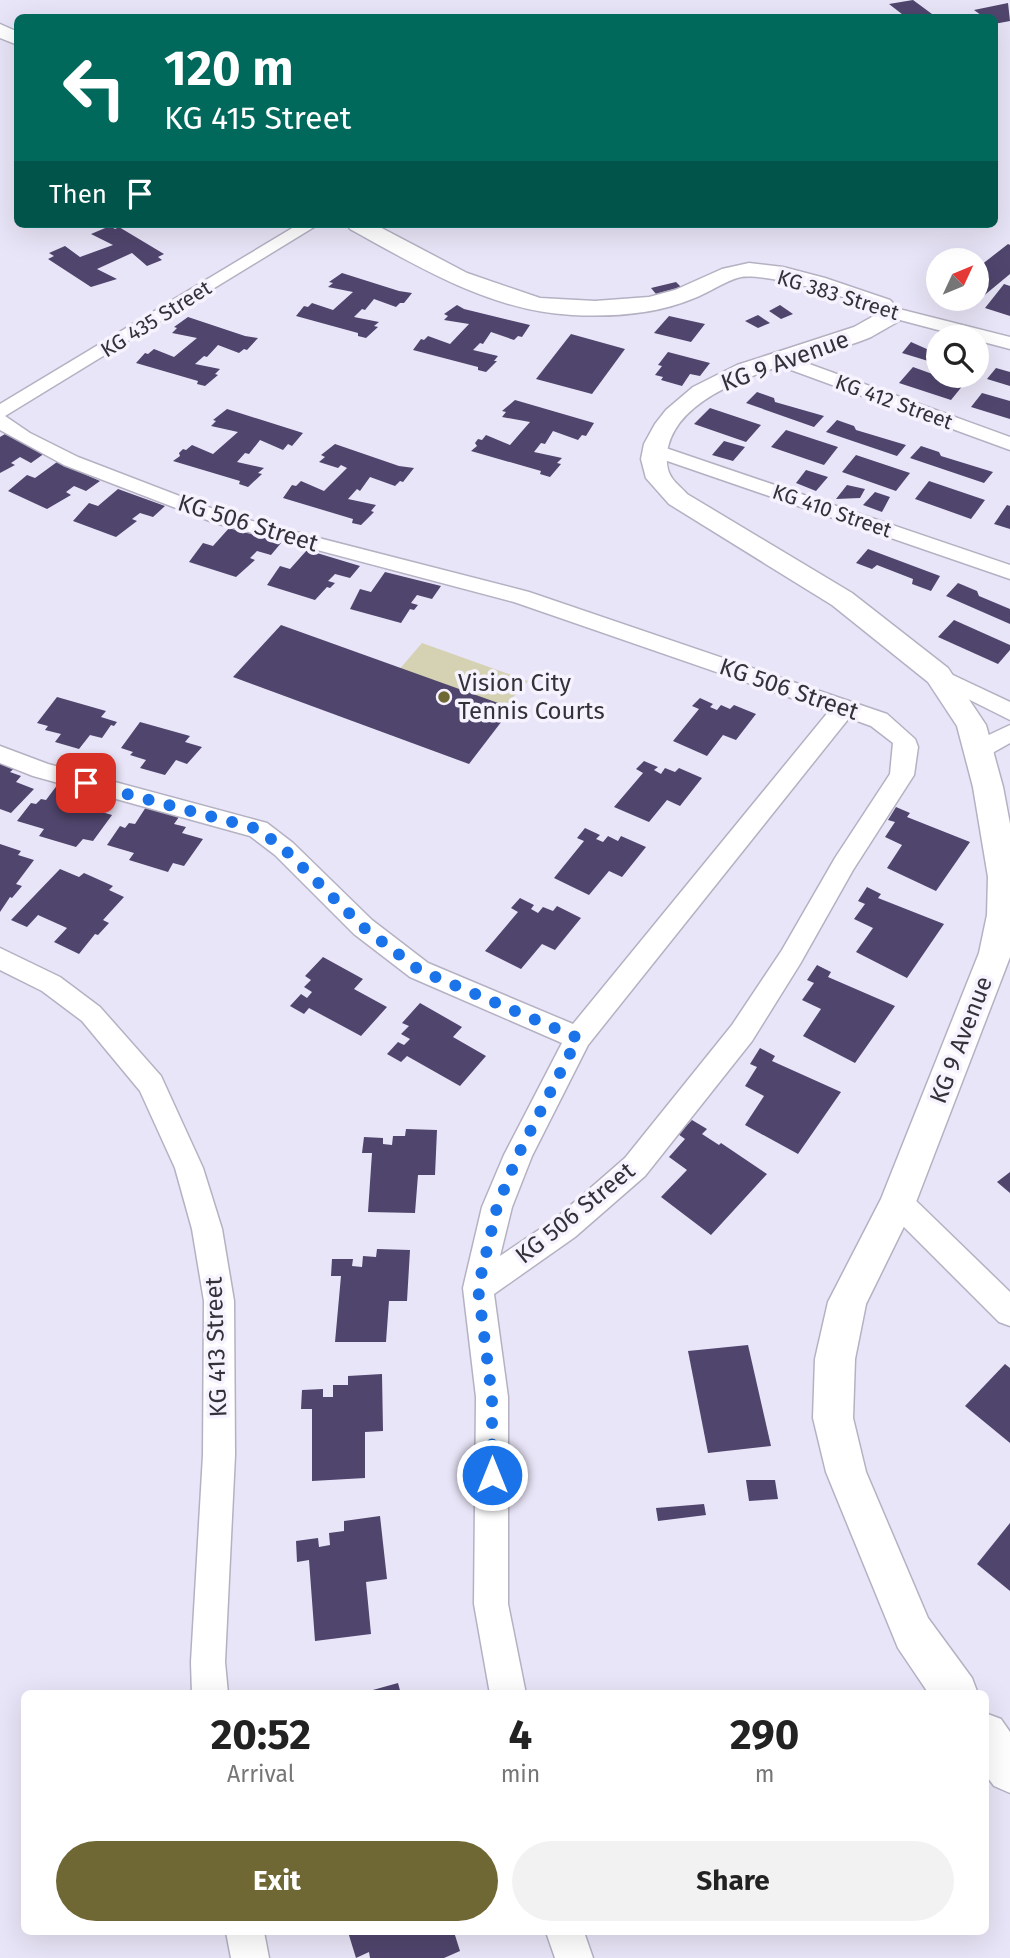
<!DOCTYPE html>
<style>
:root{--surface:#fff;--page:#f2f2f2;--text:#222;--muted:#767676;--accent:#6f6734}
body{margin:0;font-family:"Fira Sans",sans-serif;background:var(--page);color:var(--text);height:100vh;display:flex;flex-direction:column;font-size:26px;white-space:nowrap}
*{box-sizing:border-box;margin:0}
p{font-size:23px;color:var(--muted)}
.icon{flex:none;width:38px;height:38px;fill:none;stroke:currentColor;stroke-width:2;stroke-linecap:round;stroke-linejoin:round}
.map{position:relative;flex:1;overflow:hidden}
.panel{position:absolute;left:21px;top:1690px;width:968px;height:245px;display:flex;flex-direction:column;background:var(--surface);border-radius:10px;box-shadow:0 7px 28px #0002}
.panel>*{flex:none}
.guide{position:absolute;left:14px;top:14px;width:984px;height:214px;border-radius:10px;box-shadow:0 7px 28px #0002;background:#00695c;color:#fff;overflow:hidden}
.needle{width:46px;rotate:46deg}
.fabs{position:absolute;left:926px;top:248px;display:grid;gap:14px}
.fabs a{display:grid;place-items:center;width:63px;height:63px;border-radius:50%;background:var(--surface);box-shadow:0 7px 28px #0002;font-size:35px}
.pin{position:absolute;display:grid;place-items:center;width:60px;height:60px;color:#fff;margin:-30px;border-radius:14px;box-shadow:0 4px 10px #0006}
.me{position:absolute;width:77px;margin:-38px;rotate:0deg;stroke-linejoin:round;filter:drop-shadow(0 0 5px #0008)}
.turn{display:flex;align-items:center;gap:24px;height:147px;padding:0 35px;font-size:32px}
.turn .icon{width:91px;height:91px;stroke-width:2.5}
.turn b{display:block;font-size:49px;line-height:60px}
.then{display:flex;align-items:center;height:66px;padding:0 35px;background:#0003;gap:14px;font-size:26px}
.eta{display:flex;justify-content:space-evenly;align-items:center;height:119px;text-align:center}
.eta b{font-size:42px;font-weight:700;line-height:49px}
.primary-button{display:flex;gap:14px;margin-top:auto;padding:14px 35px}
.primary-button a{flex:1;height:80px;border-radius:42px;background:var(--accent);color:#fff;font-size:28px;font-weight:700;line-height:80px;text-align:center}
.primary-button a+a{background:var(--page);color:var(--text)}
.map>svg:first-child{display:block}
</style>
<div class="map">
<svg width="1010" height="1958" viewBox="0 0 1010 1958">
<rect width="100%" height="100%" fill="#e9e5f8"/>
<path fill="#d5d1b3" d="M422,643l106,38 -66,72 -101,-39z"/>
<g fill="#50456d">
<path d="M913,0l19,14 -25,4 -18,-14z"/>
<path d="M1008,3l2,18 -16,3v-6h-9l-11,-8z"/>
<path d="M110,226l5,3 4,-2 45,27 -6,3 4,3 -15,6 -15,-13 -35,16 20,10 -26,8 -43,-28 6,-3 -5,-3 16,-7 15,11 33,-12 -22,-11z"/>
<path d="M1008,244l2,1v29l-35,29 -9,-4h10v-30z"/>
<path d="M342,273l57,18 13,2 -8,10h-4l-4,4 -22,-8 -9,11 -3,-1 -8,8 25,5 -5,4 4,1 -12,11 -8,-2v-3l-62,-17 8,-10 4,1 4,-4 21,7 20,-18 -25,-5 5,-4 -4,-1z"/>
<path d="M676,282l5,5 -25,7 -5,-6z"/>
<path d="M1004,284l6,2v30l-25,-8z"/>
<path d="M457,305l7,4 66,16 -8,12 -4,-1 -4,4 -23,-8 -8,12 -3,-1 -7,7 25,6 -4,5h3l-11,11 -8,-2v-3l-65,-17 8,-11 3,1 4,-4 22,8 19,-20 -25,-4 4,-4 -4,-2z"/>
<path d="M780,305l13,9 -12,5 -12,-8z"/>
<path d="M758,315l12,8 -12,5 -13,-7z"/>
<path d="M669,316l36,8 -14,18 -37,-9z"/>
<path d="M188,317l57,19 13,2 -11,12 -3,-1 -5,4 -21,-8 -11,12 -3,-1 -9,8 25,5 -5,5 3,1 -13,11 -8,-2 1,-3 -62,-18 9,-10 3,1 6,-5 20,8 23,-19 -25,-5 5,-5 -3,-1z"/>
<path d="M571,334l54,15 -33,45 -56,-15z"/>
<path d="M911,342l27,12v10l-36,-11z"/>
<path d="M668,352l42,11 -10,13 -10,-2 -8,12 -21,-6 2,-3 -8,-2 7,-9 -4,-1z"/>
<path d="M913,367l25,9 26,8 -13,16 -52,-17z"/>
<path d="M996,368l14,4v14l-23,-7z"/>
<path d="M757,392l17,6 1,4 49,14 -10,11 -68,-24z"/>
<path d="M982,393l28,8v18l-39,-12z"/>
<path d="M515,400l79,23 -8,13 -4,-1 -4,5 -25,-9 -8,13 -4,-1 -7,9 28,6 -5,5 4,1 -11,13 -10,-3 1,-3 -70,-20 6,-5 -2,-3 3,-4 4,1 4,-5 24,10 20,-23 -28,-5 4,-5 -4,-1z"/>
<path d="M710,408l51,17 -15,17 -52,-18z"/>
<path d="M227,409l76,24 -11,13 -4,-2 -5,6 -23,-10 -11,14 -4,-1 -8,9 27,6 -6,5 4,1 -14,13 -9,-3 1,-3 -67,-20 7,-5 -1,-3 4,-4 3,1 6,-5 21,9 25,-22 -27,-6 5,-5 -3,-1z"/>
<path d="M837,420l17,6 2,4 50,15 -9,11 -71,-24z"/>
<path d="M786,430l52,17 -14,18 -53,-18z"/>
<path d="M5,434l40,19 -14,10 -11,-6 -9,6 4,2 -15,8v-36z"/>
<path d="M724,441l21,6 -12,14 -21,-6z"/>
<path d="M335,444l64,22 15,2 -11,14 -3,-1 -5,5 -25,-9 -10,14 -3,-2 -9,10 28,6 -5,6 3,1 -13,13 -9,-2 1,-4 -70,-21 9,-13 4,1 5,-5 23,10 23,-23 -6,-3 -3,3 -19,-6 6,-5 -4,-2z"/>
<path d="M921,446l18,6 2,4 52,16 -9,11 -74,-25z"/>
<path d="M856,455l54,18 -14,18 -54,-19z"/>
<path d="M57,462l43,19 -14,10 -12,-5 -8,6 5,3 -24,14 -39,-18 19,-16 8,3z"/>
<path d="M806,470l22,7 -12,14 -20,-8z"/>
<path d="M929,481l56,19 -14,19 -56,-20z"/>
<path d="M847,485l18,4 -5,9 -24,1z"/>
<path d="M118,489l47,17 -12,11 -13,-4 -8,6 5,2 -21,16 -43,-16 16,-18 9,3z"/>
<path d="M875,492l15,5 -8,15 -19,-7z"/>
<path d="M1007,505l3,1v23l-16,-5z"/>
<path d="M230,527l51,16 -10,12 -14,-4 -7,7 5,2 -19,17 -47,-15 14,-19 10,3z"/>
<path d="M868,549l72,27 -9,15 -19,-7 1,-5 -36,-14 -5,4 -16,-6z"/>
<path d="M307,550l53,16 -10,12 -15,-4 -7,7 7,2 -5,5 -3,-1 -12,13 -48,-15 13,-19 10,3z"/>
<path d="M385,572l56,14 -9,13 -15,-4 -6,8 7,2 -4,5 -4,-1 -9,14 -51,-14 10,-20 11,3z"/>
<path d="M958,583l19,8 2,5 31,13v15l-64,-28z"/>
<path d="M954,620l56,25v5l-12,14 -60,-27z"/>
<path d="M281,625l231,83 -43,56 -236,-87z"/>
<path d="M57,697l49,14 -5,6 16,5 -3,4 -3,-1 -9,13 -12,-3 -11,14 -24,-7 6,-8 -16,-4 3,-4 -11,-3z"/>
<path d="M700,698l13,6 -3,3 7,3 4,-5 9,4 4,-4 22,9 -20,26 -13,-5 -16,21 -34,-15 26,-32 -7,-3z"/>
<path d="M140,722l50,14 -5,6 17,5 -15,17 -11,-4 -11,15 -25,-7 6,-8 -16,-5 3,-3 -12,-4z"/>
<path d="M0,760l17,6 -7,6 11,4 -5,6 18,7 -23,24 -11,-4z"/>
<path d="M644,761l14,6 -4,3 7,4 4,-6 10,4 4,-4 23,10 -22,28 -13,-6 -18,22 -35,-15 29,-34 -7,-4z"/>
<path d="M58,784l32,9 -5,7 12,4 -5,5 20,6 -19,26 -10,-2 -7,8 -37,-11 5,-7 -27,-8 14,-18 5,1 5,-5 5,1z"/>
<path d="M146,807l33,10 -5,7 12,3 -4,6 21,6 -19,27 -11,-3 -5,9 -39,-12 5,-7 -27,-8 13,-19 5,2 4,-5 6,1z"/>
<path d="M896,807l14,6 -3,4 63,25 -34,49 -49,-23 15,-23 -17,-8 10,-15 -7,-2z"/>
<path d="M585,828l15,7 -4,4 7,3 5,-6 10,5 3,-5 25,11 -24,30 -13,-6 -20,24 -35,-17 30,-37 -7,-3z"/>
<path d="M0,844l21,7 -3,4 16,5 -18,24 6,2 -10,12 -2,-1 -10,15z"/>
<path d="M60,869l19,8 5,-4 29,13 -4,4 15,7 -21,23 6,3 -11,12 -3,-1 -16,20 -25,-12 13,-14 -29,-13 -11,12 -16,-7z"/>
<path d="M867,887l14,7 -3,4 66,26 -37,54 -51,-26 17,-24 -19,-9 11,-15 -7,-3z"/>
<path d="M520,898l14,7 -3,4 7,4 5,-6 10,4 4,-5 24,12 -26,32 -13,-6 -21,25 -36,-18 33,-39 -7,-4z"/>
<path d="M323,957l40,22 -9,10 33,18 -26,29 -52,-28 -5,6 -14,-8 11,-12 6,4 5,-6 -8,-5 7,-7 -6,-4z"/>
<path d="M817,965l14,7 -3,5 67,29 -40,57 -52,-27 18,-27 -19,-9 12,-17 -7,-3z"/>
<path d="M420,1003l42,24 -9,10 33,19 -26,30 -53,-30 -6,6 -14,-8 11,-12 6,3 6,-6 -9,-5 8,-8 -7,-3z"/>
<path d="M760,1048l15,8 -3,5 69,31 -43,62 -53,-29 19,-29 -19,-10 12,-19 -7,-3z"/>
<path d="M692,1120l15,9 -5,5 17,11 2,-2 46,31 -56,61 -50,-38 26,-27 -18,-13 16,-18 -7,-5z"/>
<path d="M406,1129l31,1 -2,45h-17l-3,38 -47,-1 4,-59h-10l2,-16 19,1v6l9,1 1,-9h12z"/>
<path d="M1010,1172v21l-13,-11z"/>
<path d="M377,1249l33,1 -3,51h-18l-3,41h-51l6,-66h-10l1,-17h21l-1,7 10,1 1,-11 13,1z"/>
<path d="M748,1345l23,101 -63,7 -20,-102z"/>
<path d="M1005,1364l5,4v75l-45,-37z"/>
<path d="M382,1374l1,57 -18,1v46l-53,3v-72h-11l1,-19 21,-1v8h10v-12h15v-9z"/>
<path d="M746,1480h29l3,19 -29,2z"/>
<path d="M704,1504l2,11 -48,6 -2,-13z"/>
<path d="M380,1516l7,63 -21,3 5,52 -56,7 -6,-81 -12,2 -1,-21 22,-3 1,9 11,-2 -1,-12 15,-2v-10z"/>
<path d="M1010,1523v68l-33,-27z"/>
<path d="M398,1683l3,11h-39v-1z"/>
<path d="M348,1932h106l6,19 -16,7h-74l-1,-6 -13,6z"/>
</g>
<g fill="none" stroke-linecap="round" stroke-linejoin="round">
<g stroke="#b5b1c3" stroke-width="3">
<g id="minor">
<path d="M299,224h20l-314,192 25,17 48,24 151,58 300,77 358,122 28,25 3,8 -4,28 -61,95 -53,94 -48,77 -107,135 -70,61 -81,57 14,103v207l18,90h-36l-16,-90 2,-207 -13,-109 19,-81 22,-52 58,-112 -152,-66 -56,-43 -79,-79 -25,-19 -217,-60 -33,-13v-17l48,18 219,59 26,20 79,77 56,43 145,61 256,-313 -315,-109 -299,-79 -151,-58 -64,-35v-26zM849,718l22,8 22,17 -3,31 -55,84 -53,92 -50,75 -107,133 -70,61 -55,37 12,-49 20,-51 56,-111z"/>
<path d="M891,307l119,30v12l-125,-33 -3,-4 3,-4z"/>
<path d="M779,353l231,84v13l-238,-87 -2,-4z"/>
<path d="M654,444l356,121v14l-363,-125 -3,-4 3,-4z"/>
<path d="M938,668l72,34v18l-80,-40 -3,-5 3,-5z"/>
<path d="M1010,725v18l-16,9 -6,11 -8,2 -8,-2 -4,-6 8,-16z"/>
<path d="M0,948l60,29 40,30 61,69 42,92 19,61 12,72 1,154 -10,207 3,32h-36l-1,-32 12,-207 1,-154 -12,-72 -17,-61 -35,-77 -58,-70 -40,-30 -42,-21z"/>
<path d="M898,1190l10,3 102,99v34l-11,-4 -111,-111 -5,-9 5,-9z"/>
<path d="M226,1932h38l5,26h-38z"/>
<path d="M546,1932h38l9,26h-38z"/>
</g>
</g>
<g stroke="#b5b1c3" stroke-width="3">
<g id="major">
<path d="M0,24l18,8v13l-18,-7z"/>
<path d="M347,224h27l93,49 73,25 55,3 54,-4 26,-7 47,-21 27,-6 34,4 42,11 65,22 12,12 -3,9c-9,5 -19,11 -28,16 -53,23 -187,41 -203,110 -2,10 -2,23 4,31 4,6 10,10 15,16l165,99 96,75 38,57 17,62 7,37v133l-94,245 -50,102 -11,55 -2,59 13,54 62,146 44,60 6,16h-49l-31,-46 -72,-176 -13,-54 2,-59 13,-57 53,-103 98,-246 8,-38 1,-38 -15,-90 -16,-61 -29,-44 -96,-77 -163,-101 -23,-26 -5,-19 3,-15 11,-20 11,-14 27,-23 44,-22 117,-38 25,-14c-21,-15 -112,-40 -138,-36 -17,4 -32,16 -49,22 -36,15 -81,18 -120,16 -81,-4 -153,-48 -222,-86z"/>
<path d="M985,1713l16,6 9,13v61l-16,-7 -9,-12z"/>
</g>
</g>
<use href="#minor" fill="#fff" fill-rule="evenodd"/>
<use href="#major" fill="#fff" fill-rule="evenodd"/>
</g>
<g fill="none" stroke-linecap="round" stroke-linejoin="round">
<path stroke="#1a73e8" stroke-width="12" stroke-dasharray="0 21.6" d="M86,783l172,46 26,20 79,78 56,43 159,68 -60,117 -21,52 -19,81 14,109v78"/>
</g>
<circle fill="#6f6734" stroke="#f6f3ff" stroke-width="2.5" cx="444" cy="697" r="7"/>
<g text-anchor="middle" dominant-baseline="central" stroke-width="7" stroke-linejoin="round" paint-order="stroke">
<g font-size="21" fill="#343239" stroke="#f6f3ff">
<text transform="translate(838 295) rotate(17)">KG 383 Street</text>
<text transform="translate(156 319) rotate(-32)">KG 435 Street</text>
<text transform="translate(894 402) rotate(20)">KG 412 Street</text>
<text transform="translate(832 511) rotate(19)">KG 410 Street</text>
</g>
<g font-size="24" fill="#343239" stroke="#f6f3ff">
<text transform="translate(785 361) rotate(-20)">KG 9 Avenue</text>
<text transform="translate(248 523) rotate(17)">KG 506 Street</text>
<text transform="translate(789 689) rotate(19)">KG 506 Street</text>
<text transform="translate(961 1040) rotate(-69)">KG 9 Avenue</text>
<text transform="translate(575 1213) rotate(-39)">KG 506 Street</text>
<text transform="translate(216 1347) rotate(-92)">KG 413 Street</text>
</g>
<g font-size="24" fill="#343239" stroke="#f6f3ff" text-anchor="start">
<text x="458" y="683">Vision City<tspan x="458" dy="28">Tennis Courts</tspan></text>
</g>
</g>
</svg>
<div class="fabs">
<a><svg class="needle" viewBox="-14 -14 28 28"><path d="M0-13l5 13h-10z" fill="#e53935"/><path d="M0 13l5-13h-10z" fill="#767676"/></svg></a>
<a><svg class="icon" aria-label="search" viewBox="0 0 24 24"><circle cx="10" cy="10" r="6"/><path d="M15 15l6 6"/></svg></a>
</div>
<div class="pin" style="left:86px;top:783px;background:#d93025"><svg class="icon" aria-label="arrive" viewBox="0 0 24 24"><path d="M6 21V4h12l-3 4 3 4H6"/></svg></div>
<svg class="me" style="left:492px;top:1475px" viewBox="-20 -20 40 40"><circle r="17" fill="#1a73e8" stroke="#fff" stroke-width="3"/><path d="M0-11L8 9 0 5-8 9z" fill="#fff"/></svg>
<div class="guide">
<div class="turn"><svg class="icon" aria-label="left" viewBox="0 0 24 24"><path d="M17 20v-9H6M10 6l-5 5 5 5"/></svg><div><b>120 m</b>KG 415 Street</div></div>
<div class="then">Then<svg class="icon" aria-label="arrive" viewBox="0 0 24 24"><path d="M6 21V4h12l-3 4 3 4H6"/></svg></div>
</div>
<section class="panel">
<div class="eta">
<div><b>20:52</b><p>Arrival</p></div>
<div><b>4</b><p>min</p></div>
<div><b>290</b><p>m</p></div>
</div>
<div class="primary-button"><a>Exit</a><a>Share</a></div>
</section>
</div>
